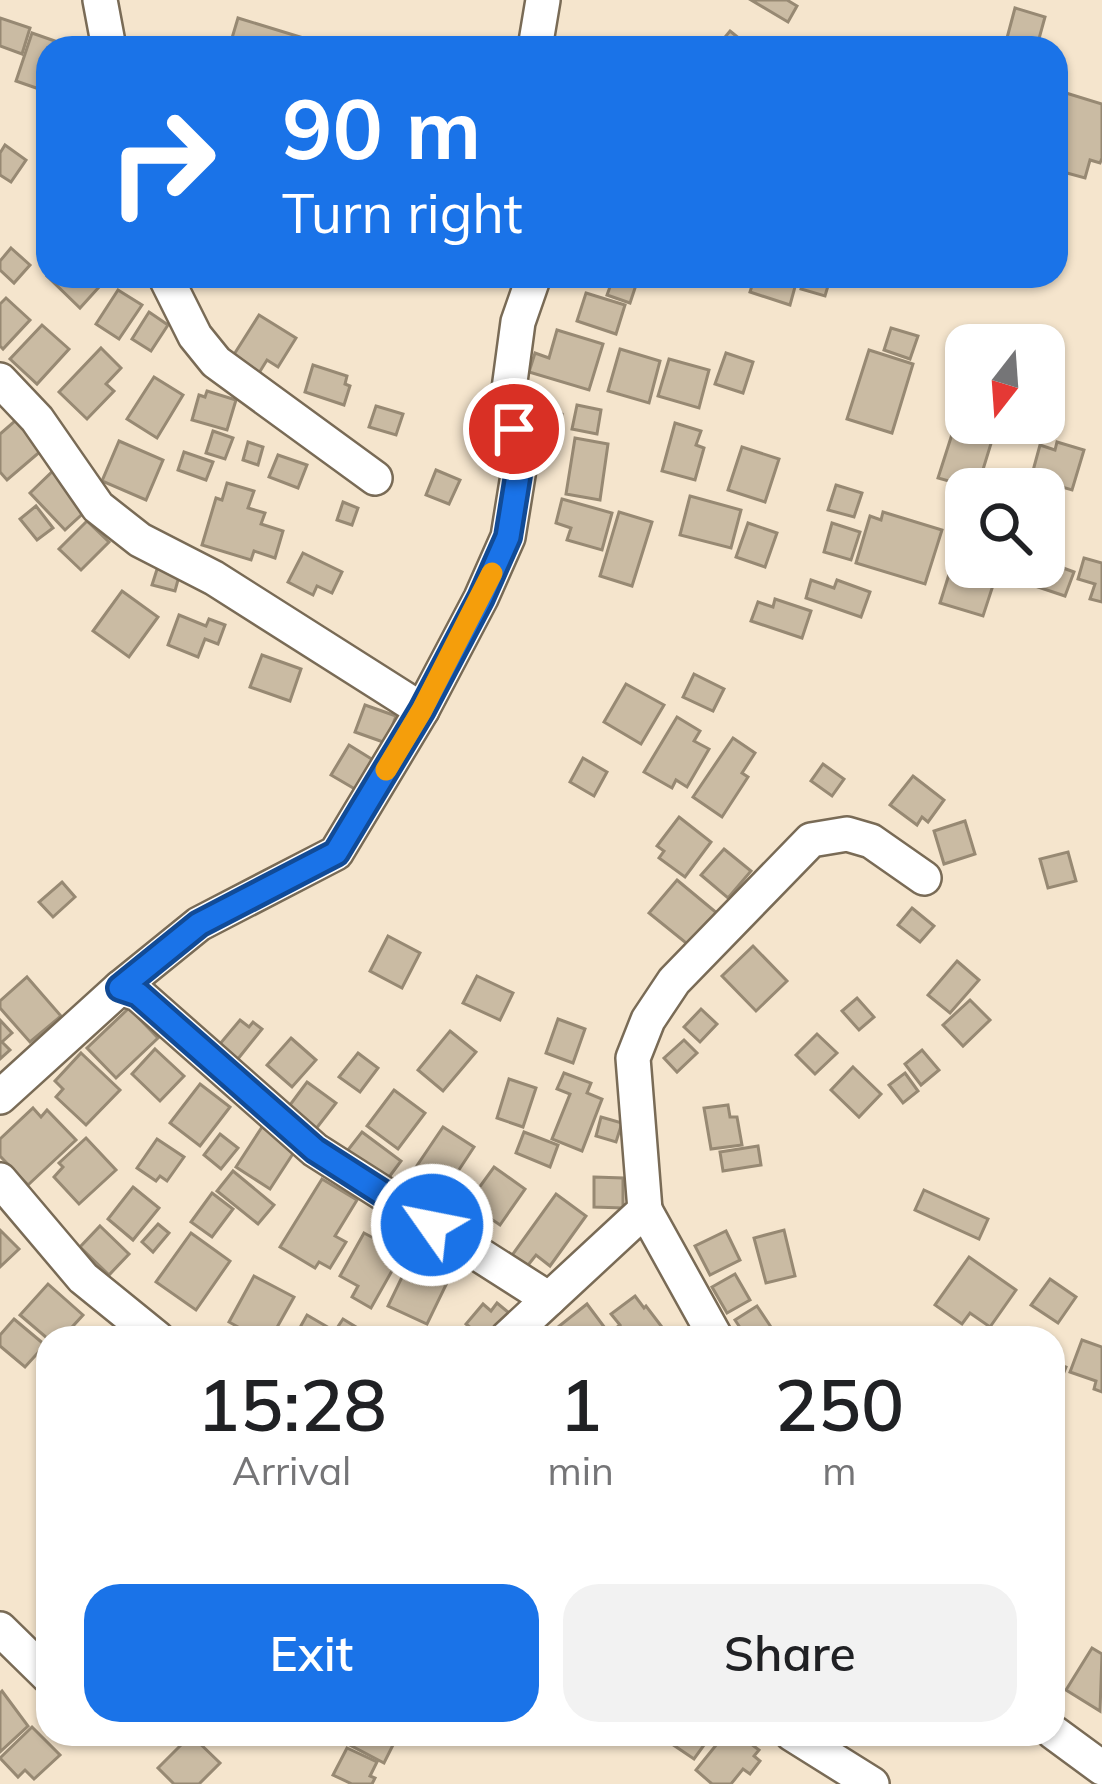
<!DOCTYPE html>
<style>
:root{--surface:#fff;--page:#f2f2f2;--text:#202124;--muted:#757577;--accent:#1a73e8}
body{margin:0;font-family:Mulish,sans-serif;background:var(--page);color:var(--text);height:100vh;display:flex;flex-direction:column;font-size:45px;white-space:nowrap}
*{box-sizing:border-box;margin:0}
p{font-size:39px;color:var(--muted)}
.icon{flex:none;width:66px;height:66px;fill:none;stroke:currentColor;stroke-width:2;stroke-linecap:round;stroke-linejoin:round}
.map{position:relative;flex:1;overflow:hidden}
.side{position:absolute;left:36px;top:1326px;width:1029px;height:420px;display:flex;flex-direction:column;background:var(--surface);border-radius:36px;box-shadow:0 3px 9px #0004}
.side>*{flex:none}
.guide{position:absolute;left:36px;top:36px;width:1032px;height:252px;border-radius:36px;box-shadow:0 3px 9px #0004;background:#1a73e8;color:#fff;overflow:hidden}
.needle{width:78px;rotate:197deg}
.fabs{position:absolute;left:945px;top:324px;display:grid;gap:24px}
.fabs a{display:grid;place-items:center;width:120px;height:120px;border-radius:24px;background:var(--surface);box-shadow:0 3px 9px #0004;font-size:60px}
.pin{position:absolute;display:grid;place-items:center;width:102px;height:102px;color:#fff;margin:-51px;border:6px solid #fff;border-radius:50%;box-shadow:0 3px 12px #0007}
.me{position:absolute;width:132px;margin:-66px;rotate:303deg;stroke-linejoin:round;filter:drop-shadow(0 0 9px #0008)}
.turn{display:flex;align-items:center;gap:42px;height:252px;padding:0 48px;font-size:54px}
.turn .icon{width:156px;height:156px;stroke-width:2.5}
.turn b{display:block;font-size:84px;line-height:102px}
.eta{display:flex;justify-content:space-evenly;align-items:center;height:204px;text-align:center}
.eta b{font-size:72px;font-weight:600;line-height:84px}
.primary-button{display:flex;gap:24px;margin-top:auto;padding:24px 48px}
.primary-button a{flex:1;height:138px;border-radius:36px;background:var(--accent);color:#fff;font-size:48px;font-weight:600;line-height:138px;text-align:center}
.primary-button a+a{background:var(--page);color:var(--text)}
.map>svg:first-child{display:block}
</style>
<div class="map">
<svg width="1102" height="1784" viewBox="0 0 1102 1784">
<rect width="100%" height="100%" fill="#f5e5cd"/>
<g fill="#cabba3" stroke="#978973" stroke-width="3">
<path d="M751,0h36l10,6 -9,16z"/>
<path d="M1015,8l30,9 -8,29 -30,-8z"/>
<path d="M0,18l30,10 -8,26 -22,-8z"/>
<path d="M238,18l72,22 -3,8h-78z"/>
<path d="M730,31l21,17h-35z"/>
<path d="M32,33l40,14 -24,1v24l-6,18 -26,-9z"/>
<path d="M1066,93l36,11v54l-2,5 -10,-3 -5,18 -29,-8v-44z"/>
<path d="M5,145l21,15 -15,22 -11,-7v-22z"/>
<path d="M11,248l19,17 -16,18 -14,-13v-9z"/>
<path d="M48,275v1h61l-29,32 -33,-32z"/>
<path d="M614,276h25l-9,27 -23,-8z"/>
<path d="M755,276h43l-8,29 -40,-13z"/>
<path d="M805,276h26l-6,20 -24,-7z"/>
<path d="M118,290l24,15 -23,34 -23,-15z"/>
<path d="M586,293l39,12 -9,29 -39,-13z"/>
<path d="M6,298l24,22 -27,29 -3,-3v-42z"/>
<path d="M149,312l19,13 -17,26 -19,-12z"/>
<path d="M259,315l37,23 -18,29 -11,-7 -8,13 -26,-17z"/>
<path d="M42,325l27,24 -32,35 -27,-25z"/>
<path d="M891,328l27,8 -8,23 -26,-9z"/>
<path d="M557,330l46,14 -14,46 -60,-18 6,-19 14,5z"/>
<path d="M101,348l20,20 -15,16 8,7 -27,28 -28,-27z"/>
<path d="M620,349l40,12 -11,42 -41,-12z"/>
<path d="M869,350l44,14 -21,69 -45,-14z"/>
<path d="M726,353l27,9 -10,31 -28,-9z"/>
<path d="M669,359l40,11 -10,38 -41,-12z"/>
<path d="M313,365l34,11 -2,8 5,2 -6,19 -39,-13z"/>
<path d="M154,377l29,18 -26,43 -30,-19z"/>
<path d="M207,391l29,9 -9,30 -35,-10 7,-25 6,2z"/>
<path d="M577,405l24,5 -4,24 -25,-5z"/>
<path d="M376,406l27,8 -7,21 -27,-8z"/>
<path d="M535,407l27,7 -7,33 -28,-6z"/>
<path d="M16,420l26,30 -35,30 -7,-8v-38z"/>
<path d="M675,423l26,8 -5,14 8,3 -9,32 -33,-9z"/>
<path d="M955,425l38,12 -16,52 -39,-11z"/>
<path d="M213,431l20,7 -8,21 -19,-6z"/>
<path d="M575,438l33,6 -8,56 -34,-6z"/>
<path d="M119,441l44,19 -17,40 -44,-19z"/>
<path d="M248,442l15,5 -5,18 -15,-5z"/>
<path d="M1057,442l27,8 -12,40 -41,-12 9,-33 15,5z"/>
<path d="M742,447l37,12 -14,43 -37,-12z"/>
<path d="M184,452l29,10 -7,18 -28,-10z"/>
<path d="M278,455l29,10 -9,23 -29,-11z"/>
<path d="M55,469l35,38 -25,23 -35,-37z"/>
<path d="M436,470l24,10 -11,24 -23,-9z"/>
<path d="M227,483l27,8 -6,17 17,5 -4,11 22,7 -8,27 -21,-7 -3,9 -49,-15 14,-47 6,2z"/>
<path d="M836,485l26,8 -8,24 -26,-7z"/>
<path d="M690,496l51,14 -10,38 -51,-13z"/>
<path d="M562,499l50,14 -10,37 -35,-10 4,-12 -15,-5z"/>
<path d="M343,502l15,6 -6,17 -15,-5z"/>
<path d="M36,506l17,22 -16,12 -17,-21z"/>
<path d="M619,512l33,10 -20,64 -32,-10z"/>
<path d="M883,512l59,18 -17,54 -69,-21 14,-47 11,4z"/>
<path d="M87,521l22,21 -28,28 -22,-21z"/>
<path d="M748,523l29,10 -12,34 -29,-10z"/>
<path d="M832,523l28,9 -9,28 -27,-8z"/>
<path d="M966,541v26h33l-16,49 -43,-13 11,-35 6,2z"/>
<path d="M303,553l39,19 -10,21 -15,-7 -4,9 -25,-13z"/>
<path d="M1084,558l18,5v39l-12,-3 5,-15 -17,-5z"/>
<path d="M159,563l22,6 -6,22 -23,-6z"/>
<path d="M1055,565l19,7 -9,24 -27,-9 6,-18 8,3z"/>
<path d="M811,580l23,8 3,-8 33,12 -9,25 -55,-19z"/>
<path d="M122,591l36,26 -29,40 -36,-26z"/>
<path d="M775,599l36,12 -9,27 -51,-17 7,-19 15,5z"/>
<path d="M179,615l27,11 3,-7 16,6 -7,19 -13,-5 -7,18 -30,-12z"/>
<path d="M262,655l39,14 -11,32 -40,-14z"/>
<path d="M694,674l30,15 -11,22 -30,-14z"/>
<path d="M626,684l38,21 -23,39 -37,-22z"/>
<path d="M365,705l31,11 -10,27 -31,-11z"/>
<path d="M677,717l23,14 -6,10 15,8 -22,38 -11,-7 -4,8 -28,-16z"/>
<path d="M733,738l22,15 -13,20 6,4 -26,40 -29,-20z"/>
<path d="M349,745l29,18 -18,29 -29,-17z"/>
<path d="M583,758l24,14 -13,24 -24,-14z"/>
<path d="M823,764l21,15 -12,17 -21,-15z"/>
<path d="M913,776l31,24 -16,22 -6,-5 -5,8 -27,-20z"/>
<path d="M679,817l32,25 -26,35 -26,-19 5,-7 -7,-5z"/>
<path d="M965,821l10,33 -31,10 -10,-33z"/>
<path d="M724,849l27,22 -23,27 -27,-23z"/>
<path d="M1068,852l8,29 -28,7 -8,-29z"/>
<path d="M677,880l41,34 -27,33 -42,-34z"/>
<path d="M62,882l13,15 -22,20 -14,-15z"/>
<path d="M912,908l22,18 -14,16 -22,-17z"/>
<path d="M388,936l32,17 -18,35 -32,-17z"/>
<path d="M753,946l34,35 -31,30 -34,-35z"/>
<path d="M957,961l22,19 -29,33 -22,-18z"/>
<path d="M477,976l36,17 -13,27 -37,-17z"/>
<path d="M27,977l34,39 -31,26 -30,-34v-7z"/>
<path d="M857,998l17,19 -15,13 -17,-19z"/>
<path d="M970,1000l20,20 -27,26 -20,-21z"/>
<path d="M129,1008l29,30 -42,40 -29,-30z"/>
<path d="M701,1009l16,15 -17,18 -16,-15z"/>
<path d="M558,1019l27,10 -12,34 -27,-10z"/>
<path d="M0,1020l12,13 -10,9 8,8 -10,9z"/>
<path d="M240,1020l9,7 4,-5 9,7 -25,31 -18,-15z"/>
<path d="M450,1031l26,21 -33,39 -25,-21z"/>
<path d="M817,1034l20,19 -22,21 -19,-19z"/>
<path d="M291,1038l25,22 -24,27 -25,-22z"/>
<path d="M684,1040l13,13 -20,19 -13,-14z"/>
<path d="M155,1049l29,27 -24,25 -28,-27z"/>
<path d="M922,1050l17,20 -18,15 -16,-21z"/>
<path d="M81,1053l39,37 -34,35 -30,-28 7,-8 -8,-8z"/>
<path d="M358,1053l20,15 -18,24 -21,-15z"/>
<path d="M853,1067l28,27 -22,23 -28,-27z"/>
<path d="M564,1073l27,10 -4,10 15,6 -20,52 -30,-12 18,-45 -13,-5z"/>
<path d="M905,1073l13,18 -15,12 -14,-18z"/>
<path d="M509,1079l27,9 -13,39 -26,-9z"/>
<path d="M307,1082l29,21 -24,31 -28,-21z"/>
<path d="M200,1084l30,23 -30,39 -30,-23z"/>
<path d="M394,1090l31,23 -27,36 -31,-23z"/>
<path d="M728,1105l2,12h7l5,28 -31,4 -7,-41z"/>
<path d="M33,1108l8,9 6,-7 29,30 -48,45 -28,-29v-17z"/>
<path d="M601,1117l21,6 -6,19 -20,-6z"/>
<path d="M262,1127l34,22 -26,40 -34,-22z"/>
<path d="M443,1127l31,20 -29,44 -31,-21z"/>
<path d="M362,1132l39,29 -17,23 -40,-29z"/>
<path d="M524,1132l34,13 -8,22 -34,-14z"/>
<path d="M220,1134l18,14 -17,21 -17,-14z"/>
<path d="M86,1138l30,32 -37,34 -25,-27 9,-10 -4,-4z"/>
<path d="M157,1139l27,18 -17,24 -7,-5 -4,5 -19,-13z"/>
<path d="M758,1146l3,19 -38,6 -3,-19z"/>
<path d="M494,1167l31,22 -25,36 -32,-22z"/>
<path d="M233,1171l41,34 -16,19 -41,-33z"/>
<path d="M594,1177l29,1v30l-29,-1z"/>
<path d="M322,1179l35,21 -22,36 11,6 -16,26 -11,-6 -4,6 -35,-21z"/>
<path d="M133,1187l26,21 -26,32 -25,-21z"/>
<path d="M924,1190l64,29 -9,20 -64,-29z"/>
<path d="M212,1193l21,16 -21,28 -21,-15z"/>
<path d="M556,1194l30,22 -36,50 -14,-11 -11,14 -15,-11z"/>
<path d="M158,1224l11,9 -16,19 -11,-10z"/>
<path d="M100,1226l29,28 -20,21 -29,-28z"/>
<path d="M0,1230l19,19 -19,18z"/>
<path d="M784,1230l11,46 -29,7 -12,-45z"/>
<path d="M726,1231l14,29 -30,15 -15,-29z"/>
<path d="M191,1233l39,28 -34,49 -40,-28z"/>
<path d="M364,1233l38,20 -31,55 -19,-11 6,-11 -18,-10z"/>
<path d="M419,1242l39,18 -31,64 -39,-18z"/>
<path d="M969,1257l47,33 -26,37 -20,-14 -8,11 -27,-19z"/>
<path d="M735,1274l15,26 -23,13 -15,-26z"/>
<path d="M254,1276l40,21 -23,41h-13l-29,-16z"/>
<path d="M1050,1279l26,18 -18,26 -27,-18z"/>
<path d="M48,1284l35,31 -21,23 -14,1 -28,-24z"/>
<path d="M635,1296l9,12 2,-2 22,29 -49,3 -6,-8 7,-5 -9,-11z"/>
<path d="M497,1303l17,14 -18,21h-32l8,-9 -6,-5 17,-20 8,7z"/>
<path d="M587,1304l18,24 -13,10h-26l-8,-11z"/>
<path d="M757,1306l14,21 -17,11h-7l-12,-18z"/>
<path d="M307,1315l24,14 -5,9h-32z"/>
<path d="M14,1319l31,26 -20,22 -25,-21v-11z"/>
<path d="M343,1319l18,11 -5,8 -25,-1z"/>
<path d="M1082,1340l20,7v45l-8,-3 2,-8 -26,-9z"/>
<path d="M1053,1362l13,5 -11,28 -2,-1z"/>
<path d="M1092,1648l10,6 -2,57 -34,-21z"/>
<path d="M2,1691l26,35 -28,26v-59z"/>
<path d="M32,1727l28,28 -26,24 -9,-9 -7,7 -18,-19z"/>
<path d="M353,1734h38l6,3 -13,26 -36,-19z"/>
<path d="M670,1734h42l-18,25 -28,-19z"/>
<path d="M725,1734h13l21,16 -5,6 6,5 -10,13 -7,-5 -12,15h-19l-16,-14z"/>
<path d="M191,1735l29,28 -21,21h-25l-16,-16z"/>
<path d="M347,1748l30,14 -7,14 5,2 -3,6h-20l-19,-9z"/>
</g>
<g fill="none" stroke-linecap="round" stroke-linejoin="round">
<g stroke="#796b56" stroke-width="38">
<g id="street">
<path d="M100,0l9,48"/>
<path d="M535,48l8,-48"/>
<path d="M165,276l30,60 21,26 159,116"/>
<path d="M0,380l37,39 61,88 42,33 74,38 208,132"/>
<path d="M120,988l79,-64 137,-71 86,-143 59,-112 27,-61 11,-68 -10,-80 9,-67 16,-46"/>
<path d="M0,1097l120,-109 18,6 177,156 234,149"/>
<path d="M0,1180l83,98 74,60"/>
<path d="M645,1210l71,128"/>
<path d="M507,1338l138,-128 -12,-152 15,-38 26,-39 137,-141 36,-6 24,7 53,37"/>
<path d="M0,1629l48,47"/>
<path d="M1053,1732l49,36"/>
<path d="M792,1734l80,50"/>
</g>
</g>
<use href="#street" stroke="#fff" stroke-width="33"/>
</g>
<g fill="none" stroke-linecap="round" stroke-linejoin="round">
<g stroke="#114b97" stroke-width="30">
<path id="route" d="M432,1225l-117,-75 -177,-156 -18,-6 79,-64 137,-71 86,-143 59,-112 27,-61 11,-68 -5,-40"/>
</g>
<use href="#route" stroke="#1a73e8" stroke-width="21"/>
<path stroke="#f59e0b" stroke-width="21" d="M386,770l36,-60 70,-137"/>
</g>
</svg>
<div class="fabs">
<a><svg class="needle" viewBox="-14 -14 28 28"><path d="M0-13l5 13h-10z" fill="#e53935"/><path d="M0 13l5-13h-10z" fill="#757577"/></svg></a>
<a><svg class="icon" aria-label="search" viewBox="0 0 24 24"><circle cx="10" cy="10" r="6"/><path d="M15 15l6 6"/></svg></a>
</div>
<div class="pin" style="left:514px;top:429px;background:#d93025"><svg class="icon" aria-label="arrive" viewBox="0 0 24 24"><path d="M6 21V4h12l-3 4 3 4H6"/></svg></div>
<svg class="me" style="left:432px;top:1225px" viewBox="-20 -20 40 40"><circle r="17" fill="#1a73e8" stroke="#fff" stroke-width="3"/><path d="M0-11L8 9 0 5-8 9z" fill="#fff"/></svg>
<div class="guide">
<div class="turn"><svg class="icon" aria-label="right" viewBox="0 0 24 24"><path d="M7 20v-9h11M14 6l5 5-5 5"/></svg><div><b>90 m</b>Turn right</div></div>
</div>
<section class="side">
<div class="eta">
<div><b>15:28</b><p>Arrival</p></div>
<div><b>1</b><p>min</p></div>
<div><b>250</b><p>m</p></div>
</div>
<div class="primary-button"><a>Exit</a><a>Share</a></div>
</section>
</div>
